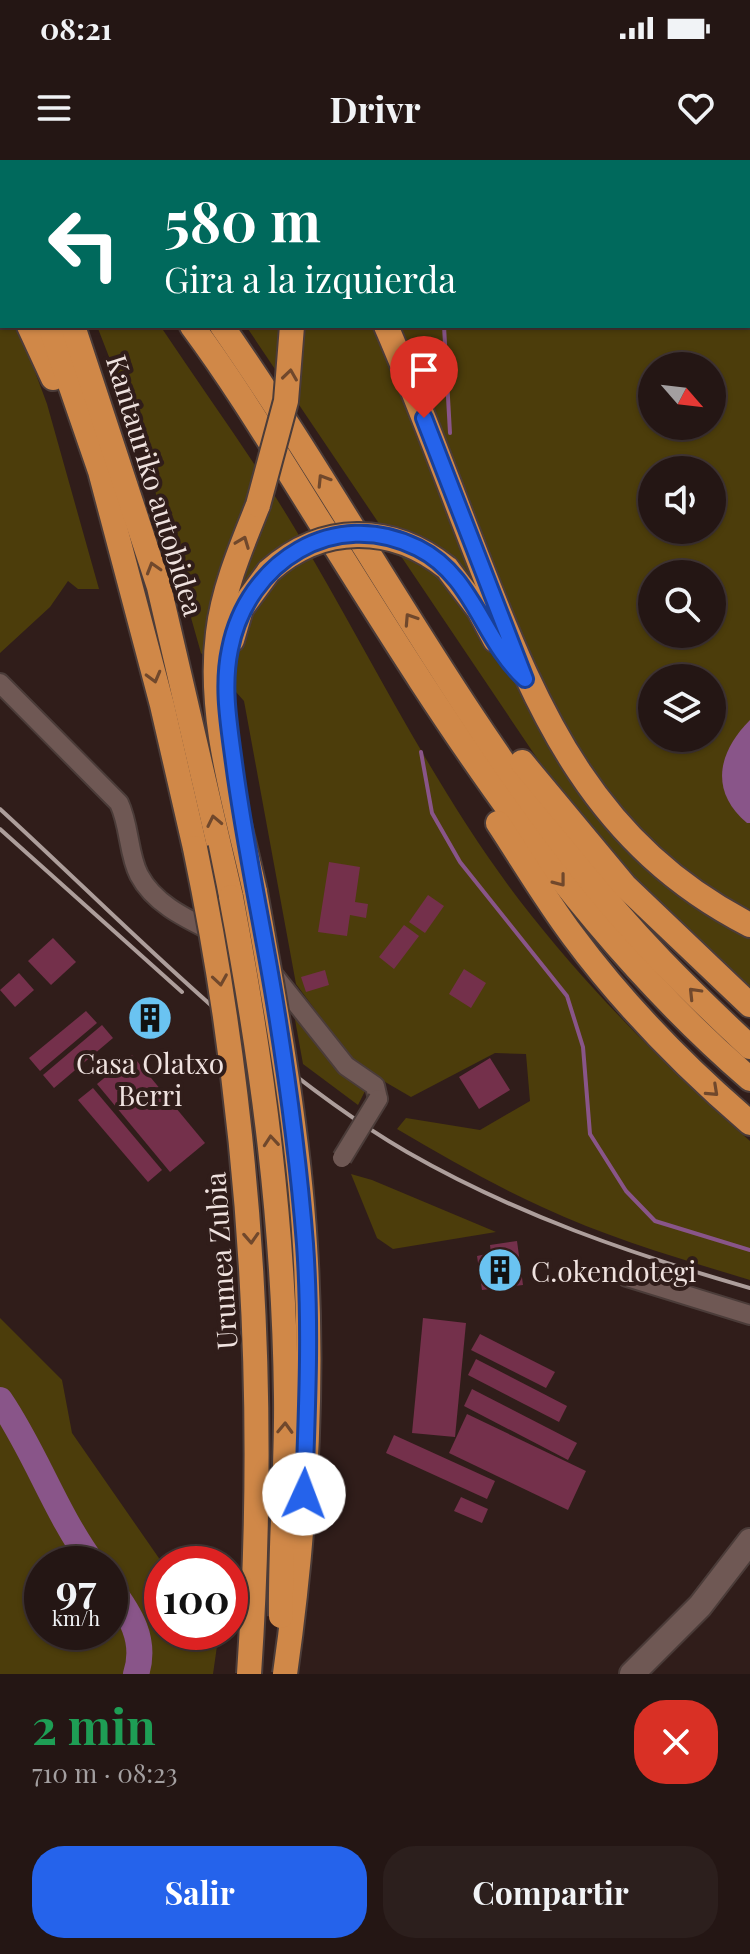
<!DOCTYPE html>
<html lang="es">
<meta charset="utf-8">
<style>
:root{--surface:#241614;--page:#2c1f1d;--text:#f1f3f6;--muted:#a39fa0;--line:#413534;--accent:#2563eb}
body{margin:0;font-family:"Playfair Display",serif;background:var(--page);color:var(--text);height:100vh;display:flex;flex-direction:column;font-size:30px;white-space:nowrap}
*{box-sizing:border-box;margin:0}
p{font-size:26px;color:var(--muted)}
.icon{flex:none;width:44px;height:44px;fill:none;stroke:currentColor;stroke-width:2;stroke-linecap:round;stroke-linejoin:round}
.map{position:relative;height:1514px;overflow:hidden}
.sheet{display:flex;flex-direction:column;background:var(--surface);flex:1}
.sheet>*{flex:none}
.top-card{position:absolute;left:0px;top:0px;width:750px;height:168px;box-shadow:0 2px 6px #0004,0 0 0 2px var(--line);background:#00695c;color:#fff;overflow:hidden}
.needle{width:52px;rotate:118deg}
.buttons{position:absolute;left:638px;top:192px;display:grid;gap:16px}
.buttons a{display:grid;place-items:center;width:88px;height:88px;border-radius:50%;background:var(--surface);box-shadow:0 2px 6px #0004,0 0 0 2px var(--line);font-size:40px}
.speed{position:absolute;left:24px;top:1386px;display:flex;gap:16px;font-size:40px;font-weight:700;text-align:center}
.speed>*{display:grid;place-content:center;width:104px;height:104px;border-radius:50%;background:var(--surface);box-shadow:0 2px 6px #0004,0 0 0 2px var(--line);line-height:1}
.speed small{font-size:20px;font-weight:400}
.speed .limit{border:12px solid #d22;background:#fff;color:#111}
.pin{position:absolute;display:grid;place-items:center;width:68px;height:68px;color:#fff;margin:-82px -34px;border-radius:50% 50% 50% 0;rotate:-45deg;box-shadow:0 0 8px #0007}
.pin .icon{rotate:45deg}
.me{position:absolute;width:88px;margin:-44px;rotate:2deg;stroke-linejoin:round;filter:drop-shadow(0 0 6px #0008)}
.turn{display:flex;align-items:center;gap:28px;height:168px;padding:0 32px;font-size:36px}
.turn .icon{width:104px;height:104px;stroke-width:2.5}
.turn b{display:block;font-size:56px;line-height:68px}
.round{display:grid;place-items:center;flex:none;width:84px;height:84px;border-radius:32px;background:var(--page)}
.headline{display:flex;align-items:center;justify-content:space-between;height:136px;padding:0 32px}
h1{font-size:48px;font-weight:700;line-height:60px;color:#1e9e55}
.action{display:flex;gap:16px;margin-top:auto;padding:16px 32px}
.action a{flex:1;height:92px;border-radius:32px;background:var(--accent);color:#fff;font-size:32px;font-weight:700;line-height:92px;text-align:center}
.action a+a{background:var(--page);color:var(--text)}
.status{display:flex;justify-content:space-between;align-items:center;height:56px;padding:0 40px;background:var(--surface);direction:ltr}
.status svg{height:22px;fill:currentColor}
header{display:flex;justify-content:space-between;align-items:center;height:104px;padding:0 32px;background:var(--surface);font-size:36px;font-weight:700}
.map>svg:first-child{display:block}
</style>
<div class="status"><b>08:21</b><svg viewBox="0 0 49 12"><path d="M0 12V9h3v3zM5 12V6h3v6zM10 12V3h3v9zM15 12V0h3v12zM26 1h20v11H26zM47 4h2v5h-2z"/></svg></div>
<header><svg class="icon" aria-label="menu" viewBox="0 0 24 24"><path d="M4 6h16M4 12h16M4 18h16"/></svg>Drivr<svg class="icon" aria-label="heart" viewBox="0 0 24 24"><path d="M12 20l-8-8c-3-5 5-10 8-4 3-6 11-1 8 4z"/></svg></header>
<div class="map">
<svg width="750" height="1514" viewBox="0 0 750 1514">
<rect width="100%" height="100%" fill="#301d1a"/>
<g fill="#4c3d0b" fill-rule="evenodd">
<path d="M109,0h641v829l-114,-104 -85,-106 -305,-453h502v-164zM652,206h60v60h-60zM652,310h60v60h-60zM652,414h60v60h-60zM652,518h60v60h-60z"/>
<path d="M0,118l2,48h16l29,78 52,185h-21l-10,-8 -18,26 -50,46z"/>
<path d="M97,166h63l3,4c44,66 91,130 131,197 75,125 137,257 226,374 68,88 146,166 230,240v139c-69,-21 -142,-42 -208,-73 -50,-23 -98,-50 -145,-78l9,-11 74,12 50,-29 -4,-47 -31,-1 -84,44 -55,-32 -60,-81 -52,-283 -43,-48 -62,-219z"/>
<path d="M294,854l44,53 27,24 -7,14 -55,-41z"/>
<path d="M351,1014l21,6 124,52 -103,17 -16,-11z"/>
<path d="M0,1158l62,62 10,53 91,131 -1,68h57l-6,42h-213zM42,1404h68v68h-68z"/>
</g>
<path fill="#895589" d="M750,560v103h-3c-38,-32 -29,-71 3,-103z"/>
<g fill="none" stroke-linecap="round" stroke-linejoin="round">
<g stroke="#895589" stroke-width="4">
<path d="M437,2v-2"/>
<path d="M444,166l6,107"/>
<path d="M421,592l11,61 28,49 107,134 16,51 7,87 36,57 29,30 95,29"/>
</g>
<g stroke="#895589" stroke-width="26">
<path d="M0,1240c36,53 55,112 93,164"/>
<path d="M110,1427c20,27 37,53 26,87"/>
</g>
</g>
<g fill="#74304b">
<path d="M329,702l31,5 -5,35 13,2 -2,14 -16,-3 -3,21 -29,-4z"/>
<path d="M428,735l16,11 -19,27 -16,-11z"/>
<path d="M404,765l15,11 -25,33 -15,-12z"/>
<path d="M53,778l23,24 -25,23 -23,-24z"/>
<path d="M464,809l22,14 -15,25 -22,-14z"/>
<path d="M325,810l4,15 -23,7 -5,-15z"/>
<path d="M19,813l15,17 -19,17 -15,-17z"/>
<path d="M149,837l22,18 -20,25 -22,-18z"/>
<path d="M86,851l11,12 -57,48 -11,-13z"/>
<path d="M102,865l11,13 -59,50 -11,-13z"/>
<path d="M132,895l73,88 -35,29 -73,-88z"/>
<path d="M490,898l20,32 -31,19 -20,-32z"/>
<path d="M93,928l69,82 -14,12 -70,-82z"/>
<path d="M517,1081l6,44 -41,5 -5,-34 14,-3 -1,-8z"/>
<path d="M423,1158l43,5 -11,114 -43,-4z"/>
<path d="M480,1174l75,38 -9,16 -75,-38z"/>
<path d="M476,1199l91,47 -8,16 -91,-47z"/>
<path d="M472,1229l105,54 -9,17 -104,-54z"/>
<path d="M467,1254l119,57 -18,39 -119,-57z"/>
<path d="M394,1275l101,46 -8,18 -101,-46z"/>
<path d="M461,1337l27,12 -6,14 -28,-12z"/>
</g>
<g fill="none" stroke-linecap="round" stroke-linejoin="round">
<g stroke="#4b3c39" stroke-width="22">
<g id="street">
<path d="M0,523l119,120c11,23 9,51 20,72 21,40 73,52 107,75"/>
<path d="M269,809l77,97 29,20 3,13"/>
<path d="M627,1117l123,38"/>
</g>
</g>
<g stroke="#4b3c39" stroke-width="28">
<path id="secondary" d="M632,1514l68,-68 50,-65"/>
</g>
<g stroke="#4b3c39" stroke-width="28">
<g id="highway">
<path d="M5,0l1,2"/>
<path d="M45,0l2,2"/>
<path d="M81,0l2,2"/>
<path d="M230,0l2,2"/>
<path d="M286,0l2,2"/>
<path d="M0,43l2,4"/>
<path d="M0,115l2,3"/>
<path d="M29,166l24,52"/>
<path d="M50,166l50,145 62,234 33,143"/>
<path d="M73,166l86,261 72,310"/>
<path d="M192,166c46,62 85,128 126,193 126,201 251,404 432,560"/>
<path d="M222,166c123,177 224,370 358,541 50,65 110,124 170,180"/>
<path d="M386,166c34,78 63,159 94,238 59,152 116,282 270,361"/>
<path d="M447,408l32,42 16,30"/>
<path d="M232,480l9,-31 28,-38"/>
<path d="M522,602l103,124 125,119"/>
<path d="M498,663c25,38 48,77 75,113 51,69 112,131 177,187"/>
<path d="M255,732c-18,-83 -48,-172 -37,-259 5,-44 24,-88 40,-128"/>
</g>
</g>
<use href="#street" stroke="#6f5854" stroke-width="18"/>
<use href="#secondary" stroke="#6f5854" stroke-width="24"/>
<use href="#highway" stroke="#d08848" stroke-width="24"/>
<g stroke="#ad9e9b" stroke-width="4">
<path d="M0,649c128,117 257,255 407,343 108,62 224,102 343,136"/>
<path d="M0,669l182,163"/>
</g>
<g stroke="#4b3c39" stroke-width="22" stroke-linecap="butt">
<path id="street-bridge" d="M342,998l36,-59"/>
</g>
<g stroke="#4b3c39" stroke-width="28" stroke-linecap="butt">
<g id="highway-bridge">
<path d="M258,345l28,-104 6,-75"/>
<path d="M269,411c53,-47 122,-48 178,-3"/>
<path d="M195,688c57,273 73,548 54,826"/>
<path d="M255,732c21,117 43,235 50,354 9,143 0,287 -20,428"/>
<path d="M231,737c32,169 53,328 55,500 1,73 -6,146 -5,219"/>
</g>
</g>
<use href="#street-bridge" stroke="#6f5854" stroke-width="18"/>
<use href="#highway-bridge" stroke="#d08848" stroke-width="24"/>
</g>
<defs><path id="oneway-chevron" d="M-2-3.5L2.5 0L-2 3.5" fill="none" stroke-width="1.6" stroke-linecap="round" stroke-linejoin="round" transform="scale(2)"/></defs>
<g stroke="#70482c">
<use href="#oneway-chevron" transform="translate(290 215) rotate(-82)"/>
<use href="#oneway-chevron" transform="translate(323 320) rotate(-122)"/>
<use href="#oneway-chevron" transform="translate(243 382) rotate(-69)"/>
<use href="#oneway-chevron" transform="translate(153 408) rotate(-107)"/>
<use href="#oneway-chevron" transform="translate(410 459) rotate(-123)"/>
<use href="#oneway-chevron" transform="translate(154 517) rotate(75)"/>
<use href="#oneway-chevron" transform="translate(214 661) rotate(-102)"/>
<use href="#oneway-chevron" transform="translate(560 721) rotate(52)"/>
<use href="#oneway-chevron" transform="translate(220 820) rotate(81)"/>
<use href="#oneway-chevron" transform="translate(694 833) rotate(-134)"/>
<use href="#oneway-chevron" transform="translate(713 931) rotate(43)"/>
<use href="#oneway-chevron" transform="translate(271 981) rotate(-95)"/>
<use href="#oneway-chevron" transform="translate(251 1078) rotate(87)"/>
<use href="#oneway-chevron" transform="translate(285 1268) rotate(-88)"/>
</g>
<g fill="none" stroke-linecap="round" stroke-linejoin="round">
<g stroke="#184099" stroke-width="20">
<path id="route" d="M304,1334c3,-83 7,-167 1,-250 -6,-77 -16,-153 -28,-229 -13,-84 -32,-167 -43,-252 -5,-38 -12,-76 -4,-114 17,-87 104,-143 188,-101 56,28 64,92 107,131l-101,-261"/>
</g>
<use href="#route" stroke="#2563eb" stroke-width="14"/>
</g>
<defs>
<g id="building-disc" transform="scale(2.3)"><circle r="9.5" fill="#6ac3f1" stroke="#301d1a"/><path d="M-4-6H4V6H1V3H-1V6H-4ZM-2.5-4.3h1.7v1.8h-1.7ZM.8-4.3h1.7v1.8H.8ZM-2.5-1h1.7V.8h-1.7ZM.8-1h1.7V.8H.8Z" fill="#111"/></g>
</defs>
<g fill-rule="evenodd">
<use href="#building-disc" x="150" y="858"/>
<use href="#building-disc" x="500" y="1110"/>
</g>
<g text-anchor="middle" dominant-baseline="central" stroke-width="8" stroke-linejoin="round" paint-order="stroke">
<g font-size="28" fill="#efe2df" stroke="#301d1a">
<text transform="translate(156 325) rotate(73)">Kantauriko autobidea</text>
<text transform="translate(220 1101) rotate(-94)">Urumea Zubia</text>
</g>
<g font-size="28" fill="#efe2df" stroke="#301d1a">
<text x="150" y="902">Casa Olatxo<tspan x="150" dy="32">Berri</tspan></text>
<text x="531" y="1110" text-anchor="start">C.okendotegi</text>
</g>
</g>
</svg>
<div class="buttons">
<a><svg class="needle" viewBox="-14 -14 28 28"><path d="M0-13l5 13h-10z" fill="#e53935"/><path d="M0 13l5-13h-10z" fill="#a39fa0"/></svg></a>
<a><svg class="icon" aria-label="sound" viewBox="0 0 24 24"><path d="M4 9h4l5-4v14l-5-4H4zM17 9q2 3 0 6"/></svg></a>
<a><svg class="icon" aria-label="search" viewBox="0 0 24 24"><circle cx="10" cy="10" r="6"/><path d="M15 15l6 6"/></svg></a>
<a><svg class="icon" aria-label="layers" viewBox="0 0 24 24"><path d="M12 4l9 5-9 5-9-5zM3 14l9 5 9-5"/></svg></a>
</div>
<div class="speed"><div>97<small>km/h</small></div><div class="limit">100</div></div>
<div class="pin" style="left:424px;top:258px;background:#d93025"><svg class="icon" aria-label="arrive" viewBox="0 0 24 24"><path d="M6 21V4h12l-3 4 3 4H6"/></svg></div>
<svg class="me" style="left:304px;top:1334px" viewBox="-20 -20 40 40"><circle r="19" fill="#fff"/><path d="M0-13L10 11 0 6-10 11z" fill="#2563eb"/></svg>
<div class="top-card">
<div class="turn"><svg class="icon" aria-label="left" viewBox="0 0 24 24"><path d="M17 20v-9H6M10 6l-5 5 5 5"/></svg><div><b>580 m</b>Gira a la izquierda</div></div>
</div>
</div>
<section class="sheet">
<div class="headline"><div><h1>2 min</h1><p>710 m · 08:23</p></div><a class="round" style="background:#d93025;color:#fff"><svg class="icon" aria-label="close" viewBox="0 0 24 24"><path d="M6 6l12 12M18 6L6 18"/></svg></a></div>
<div class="action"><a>Salir</a><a>Compartir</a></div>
</section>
